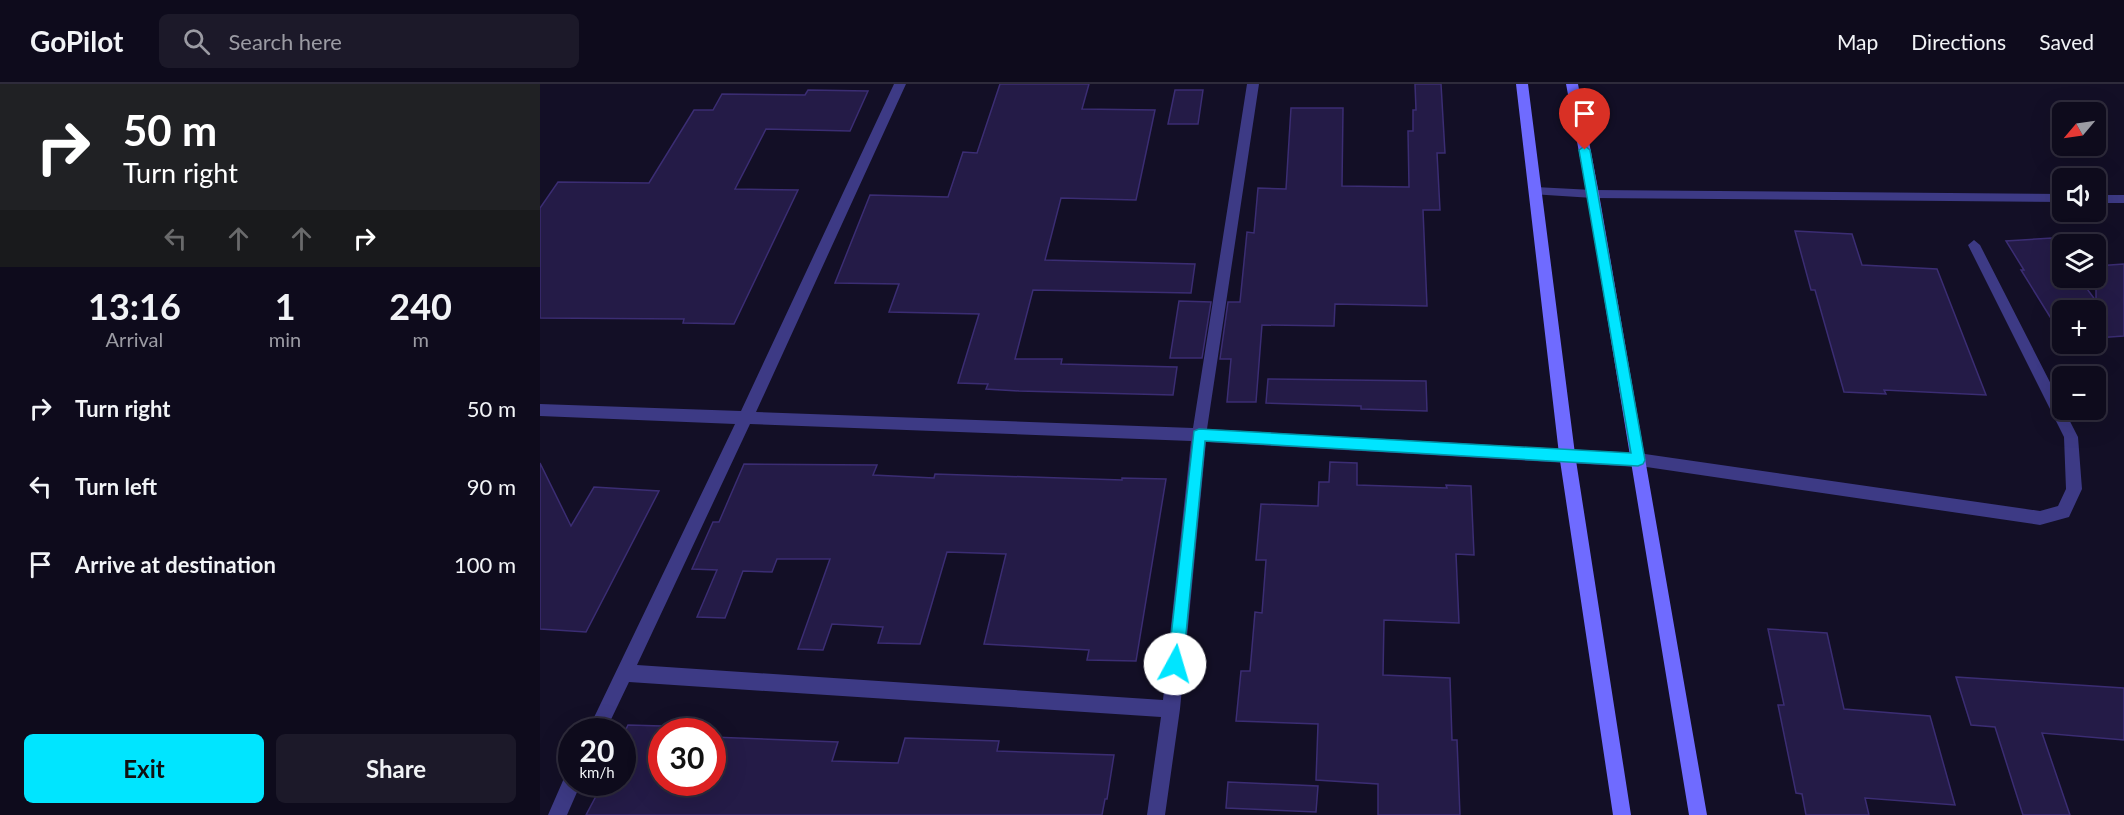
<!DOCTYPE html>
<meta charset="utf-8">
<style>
:root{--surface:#0e0b1c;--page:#1c1929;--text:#f1f3f6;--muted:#9b9ba3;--line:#2e2b3b;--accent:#00e5ff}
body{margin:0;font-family:Lato,sans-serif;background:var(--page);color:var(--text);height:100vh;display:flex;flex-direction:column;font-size:22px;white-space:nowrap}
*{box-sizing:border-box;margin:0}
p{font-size:20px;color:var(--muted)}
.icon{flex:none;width:33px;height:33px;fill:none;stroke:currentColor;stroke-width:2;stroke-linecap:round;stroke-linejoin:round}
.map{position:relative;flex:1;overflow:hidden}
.side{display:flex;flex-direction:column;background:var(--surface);width:540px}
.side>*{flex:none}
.top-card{background:#202124;color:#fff;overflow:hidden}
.needle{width:39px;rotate:241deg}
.tools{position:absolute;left:1512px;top:18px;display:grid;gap:12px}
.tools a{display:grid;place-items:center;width:54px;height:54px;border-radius:9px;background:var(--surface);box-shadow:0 6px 24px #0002,0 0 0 2px var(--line);font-size:30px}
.speed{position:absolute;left:18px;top:634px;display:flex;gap:12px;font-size:30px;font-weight:700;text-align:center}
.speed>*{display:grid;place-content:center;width:78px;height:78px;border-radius:50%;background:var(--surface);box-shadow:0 6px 24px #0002,0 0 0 2px var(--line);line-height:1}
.speed small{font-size:15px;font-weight:400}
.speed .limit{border:9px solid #d22;background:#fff;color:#111}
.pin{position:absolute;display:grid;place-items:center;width:51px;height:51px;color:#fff;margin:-62px -26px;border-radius:50% 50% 50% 0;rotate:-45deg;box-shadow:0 0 6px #0007}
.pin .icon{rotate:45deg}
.me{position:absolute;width:66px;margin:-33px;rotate:6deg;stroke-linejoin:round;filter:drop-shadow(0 0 4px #0008)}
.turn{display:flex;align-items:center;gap:21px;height:126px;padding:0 24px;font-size:27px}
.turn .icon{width:78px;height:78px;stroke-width:2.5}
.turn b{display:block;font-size:42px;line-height:51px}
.lanes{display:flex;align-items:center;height:57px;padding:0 24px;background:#0003;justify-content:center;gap:30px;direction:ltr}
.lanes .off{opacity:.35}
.eta{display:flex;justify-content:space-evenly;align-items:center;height:102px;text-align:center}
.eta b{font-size:36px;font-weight:700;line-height:42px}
.primary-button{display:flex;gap:12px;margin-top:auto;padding:12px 24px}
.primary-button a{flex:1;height:69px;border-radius:9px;background:var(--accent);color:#111;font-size:24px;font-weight:700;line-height:69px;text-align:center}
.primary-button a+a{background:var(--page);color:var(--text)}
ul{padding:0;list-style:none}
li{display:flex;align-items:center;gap:18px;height:78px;padding:0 24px}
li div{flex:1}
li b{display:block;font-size:22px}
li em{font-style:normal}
header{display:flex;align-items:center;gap:36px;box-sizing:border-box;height:84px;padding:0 30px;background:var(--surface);border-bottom:2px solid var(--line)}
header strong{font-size:28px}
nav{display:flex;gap:33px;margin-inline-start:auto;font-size:21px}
.search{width:420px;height:54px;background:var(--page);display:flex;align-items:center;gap:15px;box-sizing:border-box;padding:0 21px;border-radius:9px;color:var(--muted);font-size:22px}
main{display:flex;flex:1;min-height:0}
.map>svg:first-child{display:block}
</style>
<header>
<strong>GoPilot</strong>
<div class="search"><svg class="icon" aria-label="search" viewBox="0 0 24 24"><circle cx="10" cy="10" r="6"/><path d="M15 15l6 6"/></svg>Search here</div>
<nav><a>Map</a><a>Directions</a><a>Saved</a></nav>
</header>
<main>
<section class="side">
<div class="top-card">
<div class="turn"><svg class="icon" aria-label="right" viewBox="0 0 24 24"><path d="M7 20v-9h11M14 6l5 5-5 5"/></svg><div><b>50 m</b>Turn right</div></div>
<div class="lanes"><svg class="icon off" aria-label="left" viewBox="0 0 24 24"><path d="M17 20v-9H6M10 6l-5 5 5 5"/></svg><svg class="icon off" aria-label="ahead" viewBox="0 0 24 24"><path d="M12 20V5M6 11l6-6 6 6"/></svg><svg class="icon off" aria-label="ahead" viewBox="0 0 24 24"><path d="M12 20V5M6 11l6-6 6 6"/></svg><svg class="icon" aria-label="right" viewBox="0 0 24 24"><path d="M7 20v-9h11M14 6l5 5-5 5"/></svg></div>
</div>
<div class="eta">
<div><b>13:16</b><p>Arrival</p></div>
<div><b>1</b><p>min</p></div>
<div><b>240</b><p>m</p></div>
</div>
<ul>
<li><svg class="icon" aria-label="right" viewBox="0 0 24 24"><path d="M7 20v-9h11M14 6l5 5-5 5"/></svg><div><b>Turn right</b></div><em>50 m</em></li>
<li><svg class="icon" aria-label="left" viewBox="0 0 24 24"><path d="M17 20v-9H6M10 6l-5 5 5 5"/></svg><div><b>Turn left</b></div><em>90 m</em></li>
<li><svg class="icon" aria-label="arrive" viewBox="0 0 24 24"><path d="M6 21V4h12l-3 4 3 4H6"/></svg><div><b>Arrive at destination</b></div><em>100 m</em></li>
</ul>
<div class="primary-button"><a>Exit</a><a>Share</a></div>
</section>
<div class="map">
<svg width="1584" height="731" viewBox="0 0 1584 731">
<rect width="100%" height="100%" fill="#130f26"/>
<g fill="#241b47" stroke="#3b2d73" stroke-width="1.5">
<path d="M460,0h89l-7,25 73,1 -19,90 -75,-2 -16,62 150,4 -4,29 -158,-3 -18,69h47l-1,5 116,3 -4,28 -154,-4 -33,-2 2,-5 -30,-1 21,-69 -90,-2 10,-28 -64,-1 35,-88 78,2 15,-45 14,1z"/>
<path d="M875,0h26l4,69h-8l3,57h-17l4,96 -92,-2 -1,22 -72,-1 -6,77h-29l4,-43h-11l8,-57h12l7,-70 7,1 4,-45 28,1 5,-81h52l-1,78 67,1 -1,-56h5v-21h3z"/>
<path d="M268,6l60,1 -18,40 -84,-2 -31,60 63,1 -64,134 -51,-1 1,-4 -144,-1v-110l18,-26 91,1 45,-73h19l9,-16 83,1z"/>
<path d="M635,6h28l-5,34h-30z"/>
<path d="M1255,147l57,3 10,31 75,4 49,126 -102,-5 2,4 -42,-2 -29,-102h-4z"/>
<path d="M1512,154l10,15v25h17l17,23v-35l28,-2v72l-28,2v-28h-34v26l-41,-66h3l-18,-29z"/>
<path d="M639,217l32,1 -9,56h-32z"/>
<path d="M728,295l158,2 1,30 -66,-2v-3l-95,-3z"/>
<path d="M790,378l27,1v22l90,3 -1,-3 25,1 3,69 -18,-1 3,69 -75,-3 -1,55 67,3 2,62h5l3,75h-82v-31l-62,-4 2,-56 -82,-3 5,-50h9l5,-59 7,1 4,-53h-10l5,-56 57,2 1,-24h10z"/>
<path d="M0,379l31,63 23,-39 65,4 -73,141 -46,-3z"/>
<path d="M204,380l133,1 -4,10 61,3 1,-4 187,6v-2l44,1 -30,182 -49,-1 2,-10 -105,-6 22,-90 -59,-2 -27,92 -42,-1 5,-16 -51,-3 -9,26 -25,-1 32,-90h-53l-5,13 -29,-1 -18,47 -28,-1 20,-47 -25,-1 21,-47h6z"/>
<path d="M1228,545l59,4 17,76 86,7 25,89 -90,-7 4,17h-63l-4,-21 -6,-1 -18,-88h6z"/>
<path d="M1416,593l168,11v52l-82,-7 28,82h-47l-28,-88 -24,-2z"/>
<path d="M88,641l34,1v57h50v-46l126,5 -6,19 66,2 7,-25 94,3 -2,10 117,4 -7,44h-2l-3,16h-516l17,-32h19v-45z"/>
<path d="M688,698l90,4 -2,26 -90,-4z"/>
</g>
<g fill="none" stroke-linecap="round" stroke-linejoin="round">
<path fill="#3d3a85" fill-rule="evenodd" d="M1434,156l6,5 98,192 4,52 -13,28 -29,8 -407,-60 -3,-5 3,-5 5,-2 402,58 18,-5 8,-17 -2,-52 -96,-192z"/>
<g fill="#3d3a85" fill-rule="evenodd">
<path d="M354,0h12l-150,328 437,16 54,-344h12l-52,345 431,24 5,2 3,5 -3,5 -5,2 -432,-25 -26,267 -15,106h-18l14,-98 -532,-35 -24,50h-18l148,-308 -195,-8v-12l201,7zM210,340l441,17 -28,259 -526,-35z"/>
<path d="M995,103l58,3 469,4v8l-469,-4 -62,-4 -2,-3 2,-3z"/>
<rect x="1556" y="111" width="28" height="8"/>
<path d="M32,690v9h9l-14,32h-19l17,-39z"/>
</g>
<g fill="#6f6bff" fill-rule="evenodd">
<path d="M976,0h12l47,370 56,361h-18l-54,-361z"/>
<path d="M1026,0h12l21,110 108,621h-18l-102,-621z"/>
</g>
</g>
<path fill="#00e5ff" stroke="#0095a6" stroke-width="1.5" d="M1045,62l5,4 55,310 -2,4 -5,2 -433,-25 -22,223 -2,5 -6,2 -5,-2 -2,-5 26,-233 5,-2 432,24 -52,-303z"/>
</svg>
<div class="tools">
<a><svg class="needle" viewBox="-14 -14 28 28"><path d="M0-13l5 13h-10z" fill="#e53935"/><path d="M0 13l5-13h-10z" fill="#9b9ba3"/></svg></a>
<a><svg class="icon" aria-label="sound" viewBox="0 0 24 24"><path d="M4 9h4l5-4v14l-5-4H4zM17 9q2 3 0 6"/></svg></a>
<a><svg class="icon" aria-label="layers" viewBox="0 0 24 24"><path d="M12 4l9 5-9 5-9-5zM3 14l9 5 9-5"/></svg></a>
<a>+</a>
<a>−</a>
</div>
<div class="speed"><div>20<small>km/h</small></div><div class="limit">30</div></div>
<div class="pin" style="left:1045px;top:66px;background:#d93025"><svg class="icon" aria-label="arrive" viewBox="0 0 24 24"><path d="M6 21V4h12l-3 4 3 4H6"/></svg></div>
<svg class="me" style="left:635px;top:580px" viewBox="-20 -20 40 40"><circle r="19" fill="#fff"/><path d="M0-13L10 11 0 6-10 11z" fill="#00e5ff"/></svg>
</div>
</main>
